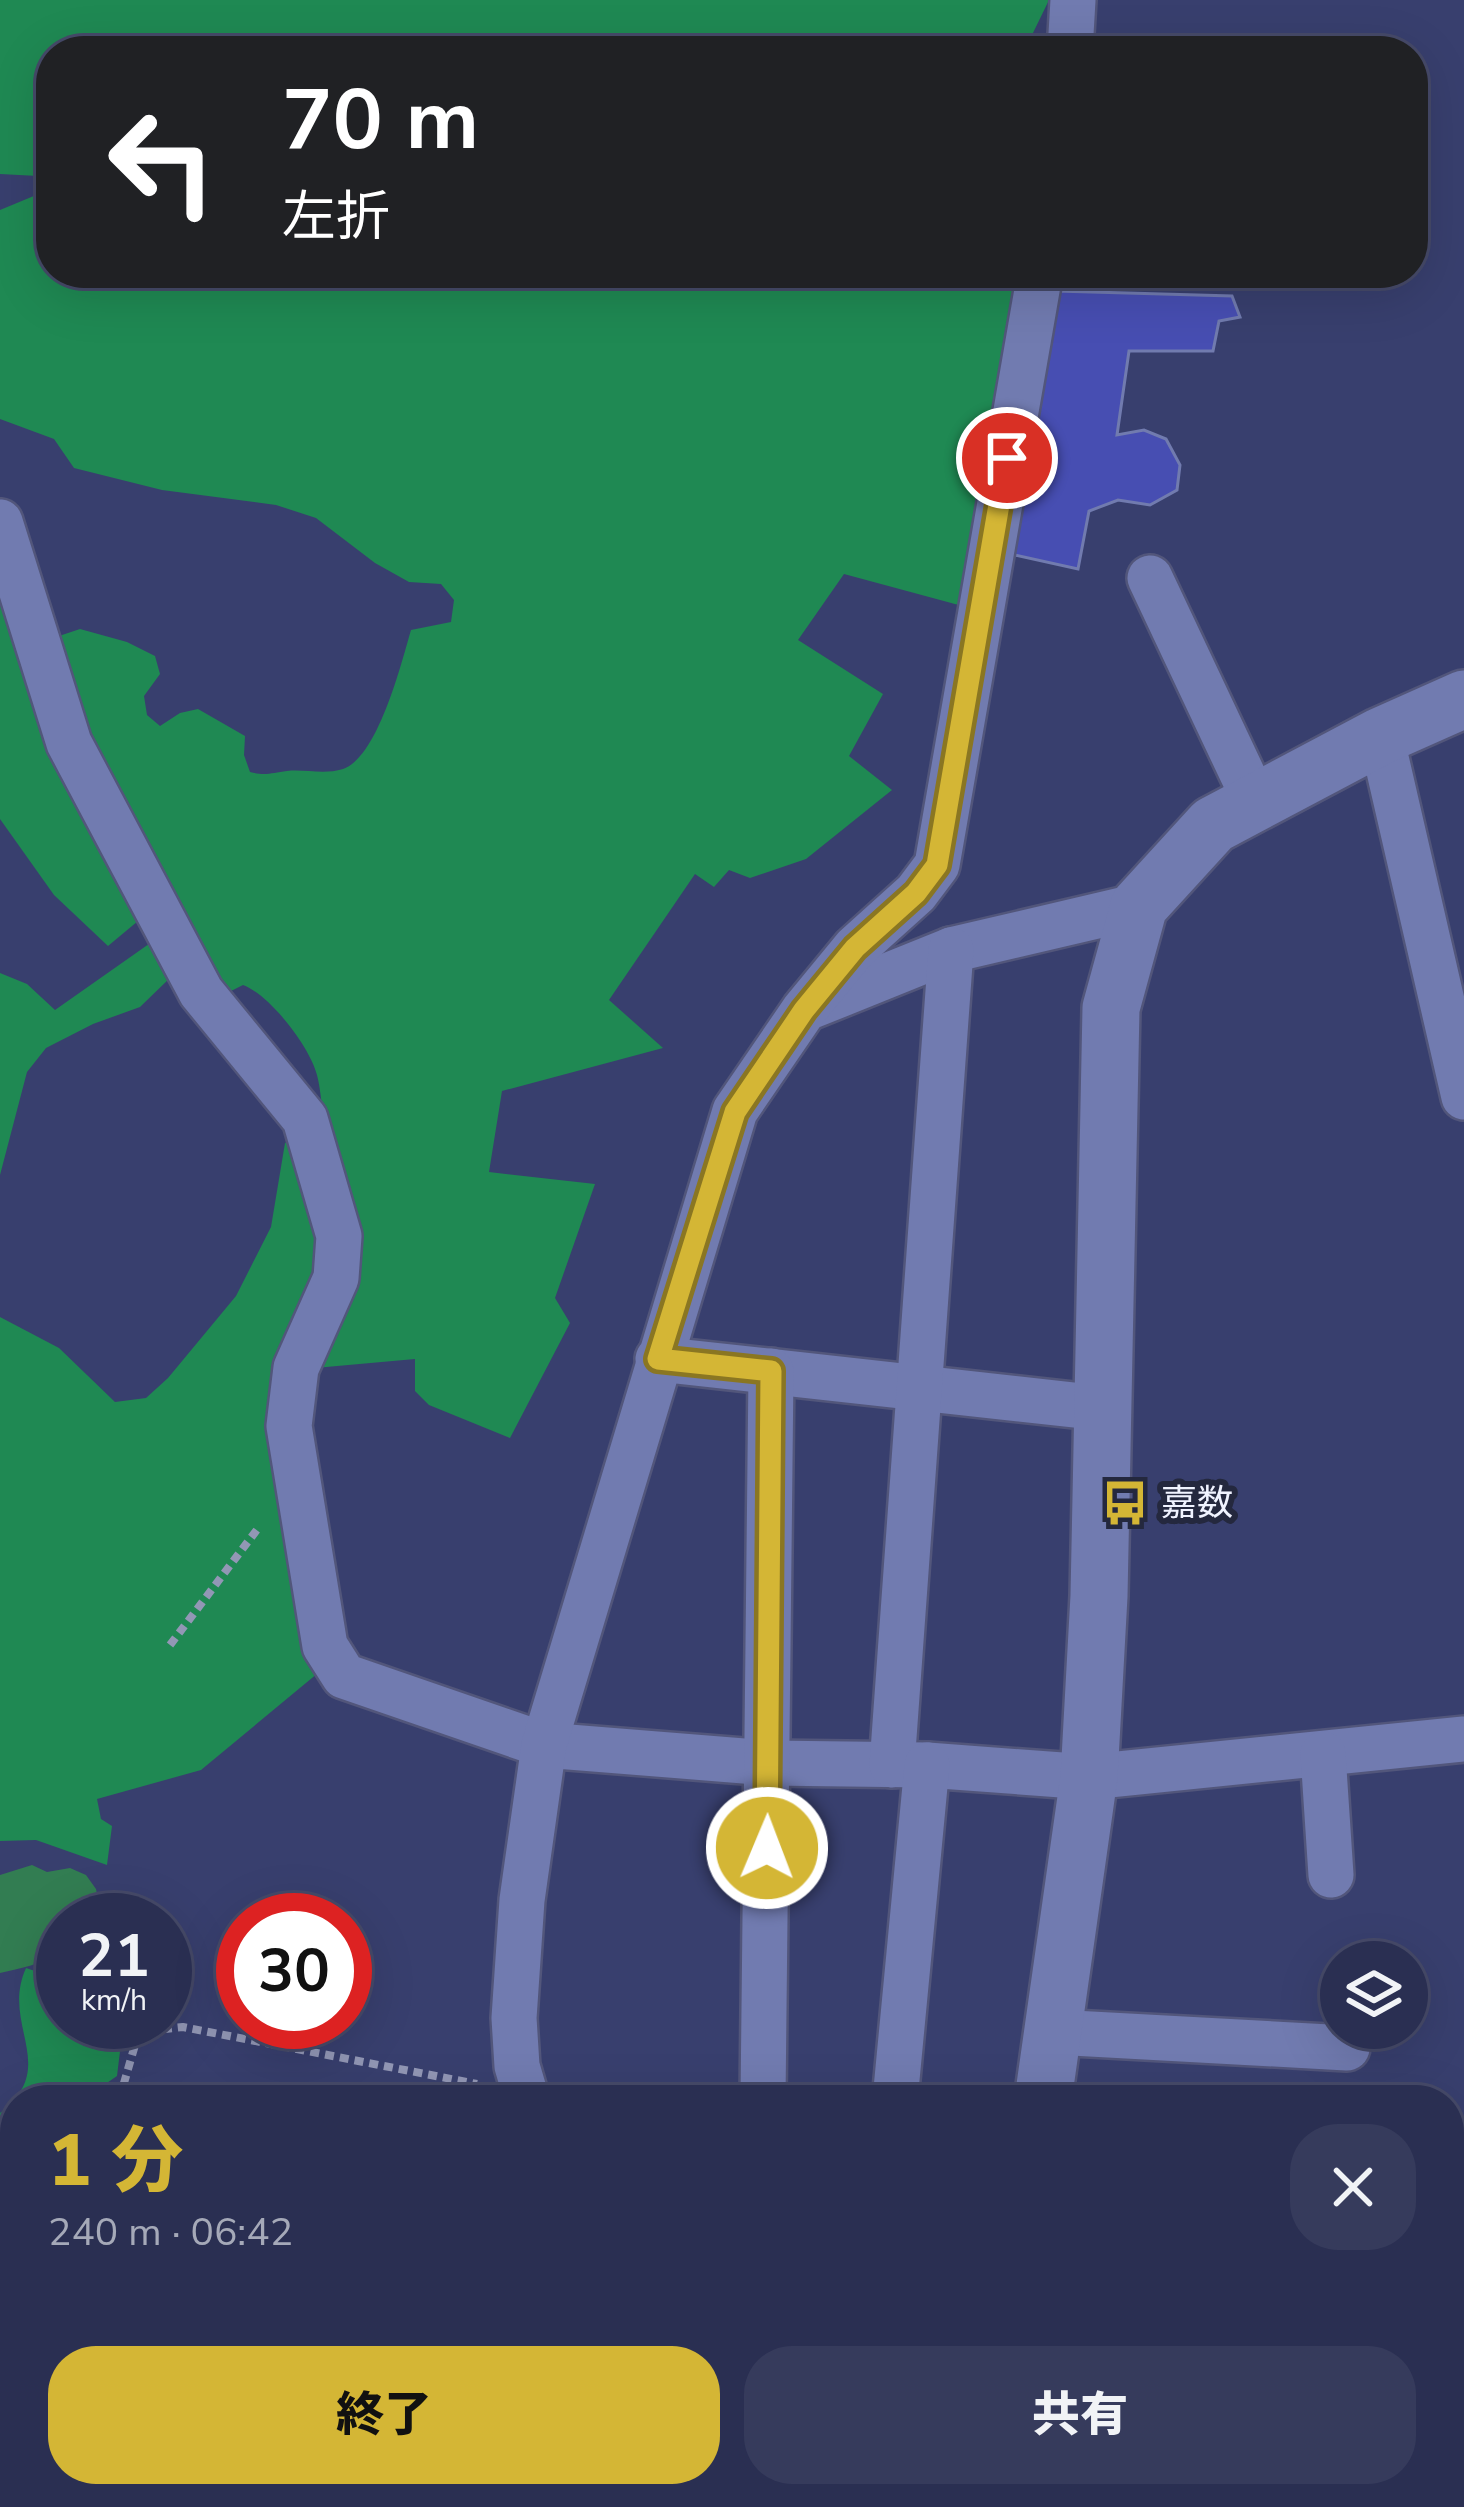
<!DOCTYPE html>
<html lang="ja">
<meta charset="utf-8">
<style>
:root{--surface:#2a2f52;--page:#363b5c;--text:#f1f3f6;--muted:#a5a9b8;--line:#464a69;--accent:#d4b635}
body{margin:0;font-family:"Nunito Sans","Noto Sans JP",sans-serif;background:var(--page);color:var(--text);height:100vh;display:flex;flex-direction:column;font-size:45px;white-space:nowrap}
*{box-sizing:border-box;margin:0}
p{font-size:39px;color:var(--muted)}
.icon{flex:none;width:66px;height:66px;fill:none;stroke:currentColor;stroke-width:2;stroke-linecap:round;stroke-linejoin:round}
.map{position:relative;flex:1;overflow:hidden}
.panel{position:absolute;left:0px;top:2085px;width:1464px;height:423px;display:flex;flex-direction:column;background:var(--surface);border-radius:48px 48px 0 0;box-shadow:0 12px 48px #0002,0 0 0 3px var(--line)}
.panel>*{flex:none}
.top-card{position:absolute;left:36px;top:36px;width:1392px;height:252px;border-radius:48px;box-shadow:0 12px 48px #0002,0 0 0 3px var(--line);background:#202124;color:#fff;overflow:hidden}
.tools{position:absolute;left:1320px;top:1941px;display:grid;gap:24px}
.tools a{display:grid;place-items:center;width:108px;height:108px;border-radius:50%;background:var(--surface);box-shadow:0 12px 48px #0002,0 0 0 3px var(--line);font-size:60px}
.speed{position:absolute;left:36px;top:1893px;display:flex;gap:24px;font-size:60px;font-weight:700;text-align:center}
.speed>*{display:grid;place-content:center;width:156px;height:156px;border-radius:50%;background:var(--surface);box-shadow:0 12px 48px #0002,0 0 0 3px var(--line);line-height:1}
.speed small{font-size:30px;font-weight:400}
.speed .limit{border:18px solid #d22;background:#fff;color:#111}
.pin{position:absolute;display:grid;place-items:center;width:102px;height:102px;color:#fff;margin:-51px;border:6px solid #fff;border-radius:50%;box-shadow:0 3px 12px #0007}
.me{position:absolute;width:132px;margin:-66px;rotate:1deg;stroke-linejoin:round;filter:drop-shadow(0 0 9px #0008)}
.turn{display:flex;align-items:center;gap:42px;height:252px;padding:0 48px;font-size:54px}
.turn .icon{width:156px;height:156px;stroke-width:2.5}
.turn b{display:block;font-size:84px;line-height:102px}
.round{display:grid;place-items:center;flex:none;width:126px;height:126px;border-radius:48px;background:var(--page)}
.headline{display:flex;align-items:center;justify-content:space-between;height:204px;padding:0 48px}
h1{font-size:72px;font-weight:800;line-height:90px;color:var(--accent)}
.button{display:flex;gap:24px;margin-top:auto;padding:24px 48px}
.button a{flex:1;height:138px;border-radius:48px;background:var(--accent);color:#111;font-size:48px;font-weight:800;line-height:138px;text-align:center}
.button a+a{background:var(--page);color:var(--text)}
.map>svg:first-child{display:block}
</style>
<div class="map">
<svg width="1464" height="2507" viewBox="0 0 1464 2507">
<rect width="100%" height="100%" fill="#383f6e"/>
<path fill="#327d52" d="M32,1865l15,7 23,-4 16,7 10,14 5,25 -4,6h-34c0,43 -26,44 -63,53v-98z"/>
<g fill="#1f8953">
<path d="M0,0h1049l-17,35 1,16h-982v222h974l-59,334 -122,-33 -46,66 85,54 -34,62 43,34 -86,69 -56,19 -21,-8 -15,17 -19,-13 -86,126 54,48 -161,43 -13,81 106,12 -40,114 15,25 -60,115 -81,-33 -14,-14v-32l-100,9 -38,20 41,285 -117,97 -104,29 4,20 11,7 -5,39 -71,-25 -36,1v-524l59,31 56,54 31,-4 22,-20 68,-82 35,-69 14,-84 39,-18c-2,-16 -3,-34 -7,-50 -7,-28 -47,-80 -74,-90l-20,10 -134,-242 -39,-114 30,-10 47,13 28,14 5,18 -16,22 3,19 13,11 20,-13 18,-4 47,27 -1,19 6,17c15,4 22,1 37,-1 18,-2 37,4 56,-2 35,-12 58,-105 68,-139l40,-8 3,-22 -13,-16 -32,-2 -34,-19 -59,-45 -40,-13 -114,-15 -88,-22 -20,-29 -54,-20v-209l41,-17 8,-9 -11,-8 -38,-2z"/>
<path d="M0,578l144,338 -36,30 -54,-51 -54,-76z"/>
<path d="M156,939l17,36 -33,32 -47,17 -47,24 -19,24 -27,103v-202l27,11 28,26z"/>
<path d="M26,1968l18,6 19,19v29h81l-23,21 -4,33 -35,24h-67v44l-15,6v-37c61,-47 0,-87 26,-145z"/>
</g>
<g fill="#474eb2" stroke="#717baf" stroke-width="3">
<path d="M1056,291l176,5 8,21 -21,4 -6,30h-84l-12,84 27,-5 22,9 14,26 -3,25 -27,15 -32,-5 -29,11 -11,58 -68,-15z"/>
<path d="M1449,2300l15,2 -6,44 -9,-2z"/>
<path d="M1449,2354l15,1v41l-15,-1z"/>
<path d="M1449,2408l15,1v48l-15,-1z"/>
<path d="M1453,2480h11v27h-14z"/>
<path d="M1310,2493h52l-1,10 -52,-3z"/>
</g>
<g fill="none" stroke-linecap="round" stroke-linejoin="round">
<g stroke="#52567b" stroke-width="50">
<g id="minor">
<path d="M1070,51l3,-51"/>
<path d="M0,522l69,221 132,249 104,127 34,117 -3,42 -40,90 -7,58 36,220 19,30 200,69 225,18 158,2 162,12 375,-38"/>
<path d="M1150,578l106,225"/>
<path d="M1381,736l83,361"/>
<path d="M812,1006l139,-56 188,-44"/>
<path d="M658,1359l443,49"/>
<path d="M1323,1754l8,121"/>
<path d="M892,1765l59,-815"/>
<path d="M1054,2032l293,16"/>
<path d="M527,2100l-10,-34 -3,-48 8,-118 22,-155 191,-634 69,-101 51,-62 61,-55 21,-28 103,-592"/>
<path d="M763,2100l8,-729"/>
<path d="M895,2100l32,-335"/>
<path d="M1449,2203l15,1"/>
<path d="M557,2493l1,14"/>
<path d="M1387,2493l2,14"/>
<path d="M978,2504l37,3"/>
<path d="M300,2507l3,-14"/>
<path d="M799,2507l2,-14"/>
</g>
</g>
<g stroke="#52567b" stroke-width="62">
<g id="tertiary">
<path d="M1043,2100l46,-323 10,-181 12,-588 28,-102 74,-81 168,-89 83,-37"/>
<path d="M977,2507l2,-14"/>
</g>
</g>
<g stroke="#9297b5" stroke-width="8" stroke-dasharray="9 6" stroke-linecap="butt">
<path d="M170,1645l89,-118"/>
<path d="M98,2100l26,-17 11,-38 12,-14 36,-4 294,57"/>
<path d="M0,2162l15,-7"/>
</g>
<use href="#minor" stroke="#717bb0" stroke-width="45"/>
<use href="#tertiary" stroke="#717bb0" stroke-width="57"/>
</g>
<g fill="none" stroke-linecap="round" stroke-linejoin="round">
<g stroke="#8a7622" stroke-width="30">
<path id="route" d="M767,1848l4,-477 -113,-12 77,-247 69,-102 51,-62 61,-55 21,-28 70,-407"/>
</g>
<use href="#route" stroke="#d4b635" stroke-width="21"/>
</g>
<defs>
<g id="bus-bare" transform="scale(3.6)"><path d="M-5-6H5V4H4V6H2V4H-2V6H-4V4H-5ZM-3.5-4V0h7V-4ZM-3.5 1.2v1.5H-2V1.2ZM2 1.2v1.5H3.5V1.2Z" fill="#d4b635" stroke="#24283e" stroke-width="2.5" paint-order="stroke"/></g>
</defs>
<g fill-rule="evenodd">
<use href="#bus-bare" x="1125" y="1503"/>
</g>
<g text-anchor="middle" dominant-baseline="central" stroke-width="12" stroke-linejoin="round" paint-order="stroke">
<g font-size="36" fill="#f0f3ff" stroke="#24283e" text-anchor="start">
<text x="1161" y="1503">嘉数</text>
</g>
</g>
</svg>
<div class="tools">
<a><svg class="icon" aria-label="layers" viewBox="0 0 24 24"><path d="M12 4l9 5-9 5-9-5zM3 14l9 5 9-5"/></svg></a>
</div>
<div class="speed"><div>21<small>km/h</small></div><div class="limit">30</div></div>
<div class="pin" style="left:1007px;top:458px;background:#d93025"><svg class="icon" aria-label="arrive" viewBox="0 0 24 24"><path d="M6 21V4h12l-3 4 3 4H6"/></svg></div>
<svg class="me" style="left:767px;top:1848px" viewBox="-20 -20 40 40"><circle r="17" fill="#d4b635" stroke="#fff" stroke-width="3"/><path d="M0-11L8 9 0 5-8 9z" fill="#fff"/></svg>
<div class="top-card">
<div class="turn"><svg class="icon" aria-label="left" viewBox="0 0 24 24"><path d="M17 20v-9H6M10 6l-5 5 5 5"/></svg><div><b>70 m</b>左折</div></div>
</div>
<section class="panel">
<div class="headline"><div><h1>1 分</h1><p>240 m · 06:42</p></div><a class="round"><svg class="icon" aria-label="close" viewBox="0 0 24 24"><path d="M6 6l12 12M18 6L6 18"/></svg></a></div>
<div class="button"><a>終了</a><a>共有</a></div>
</section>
</div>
